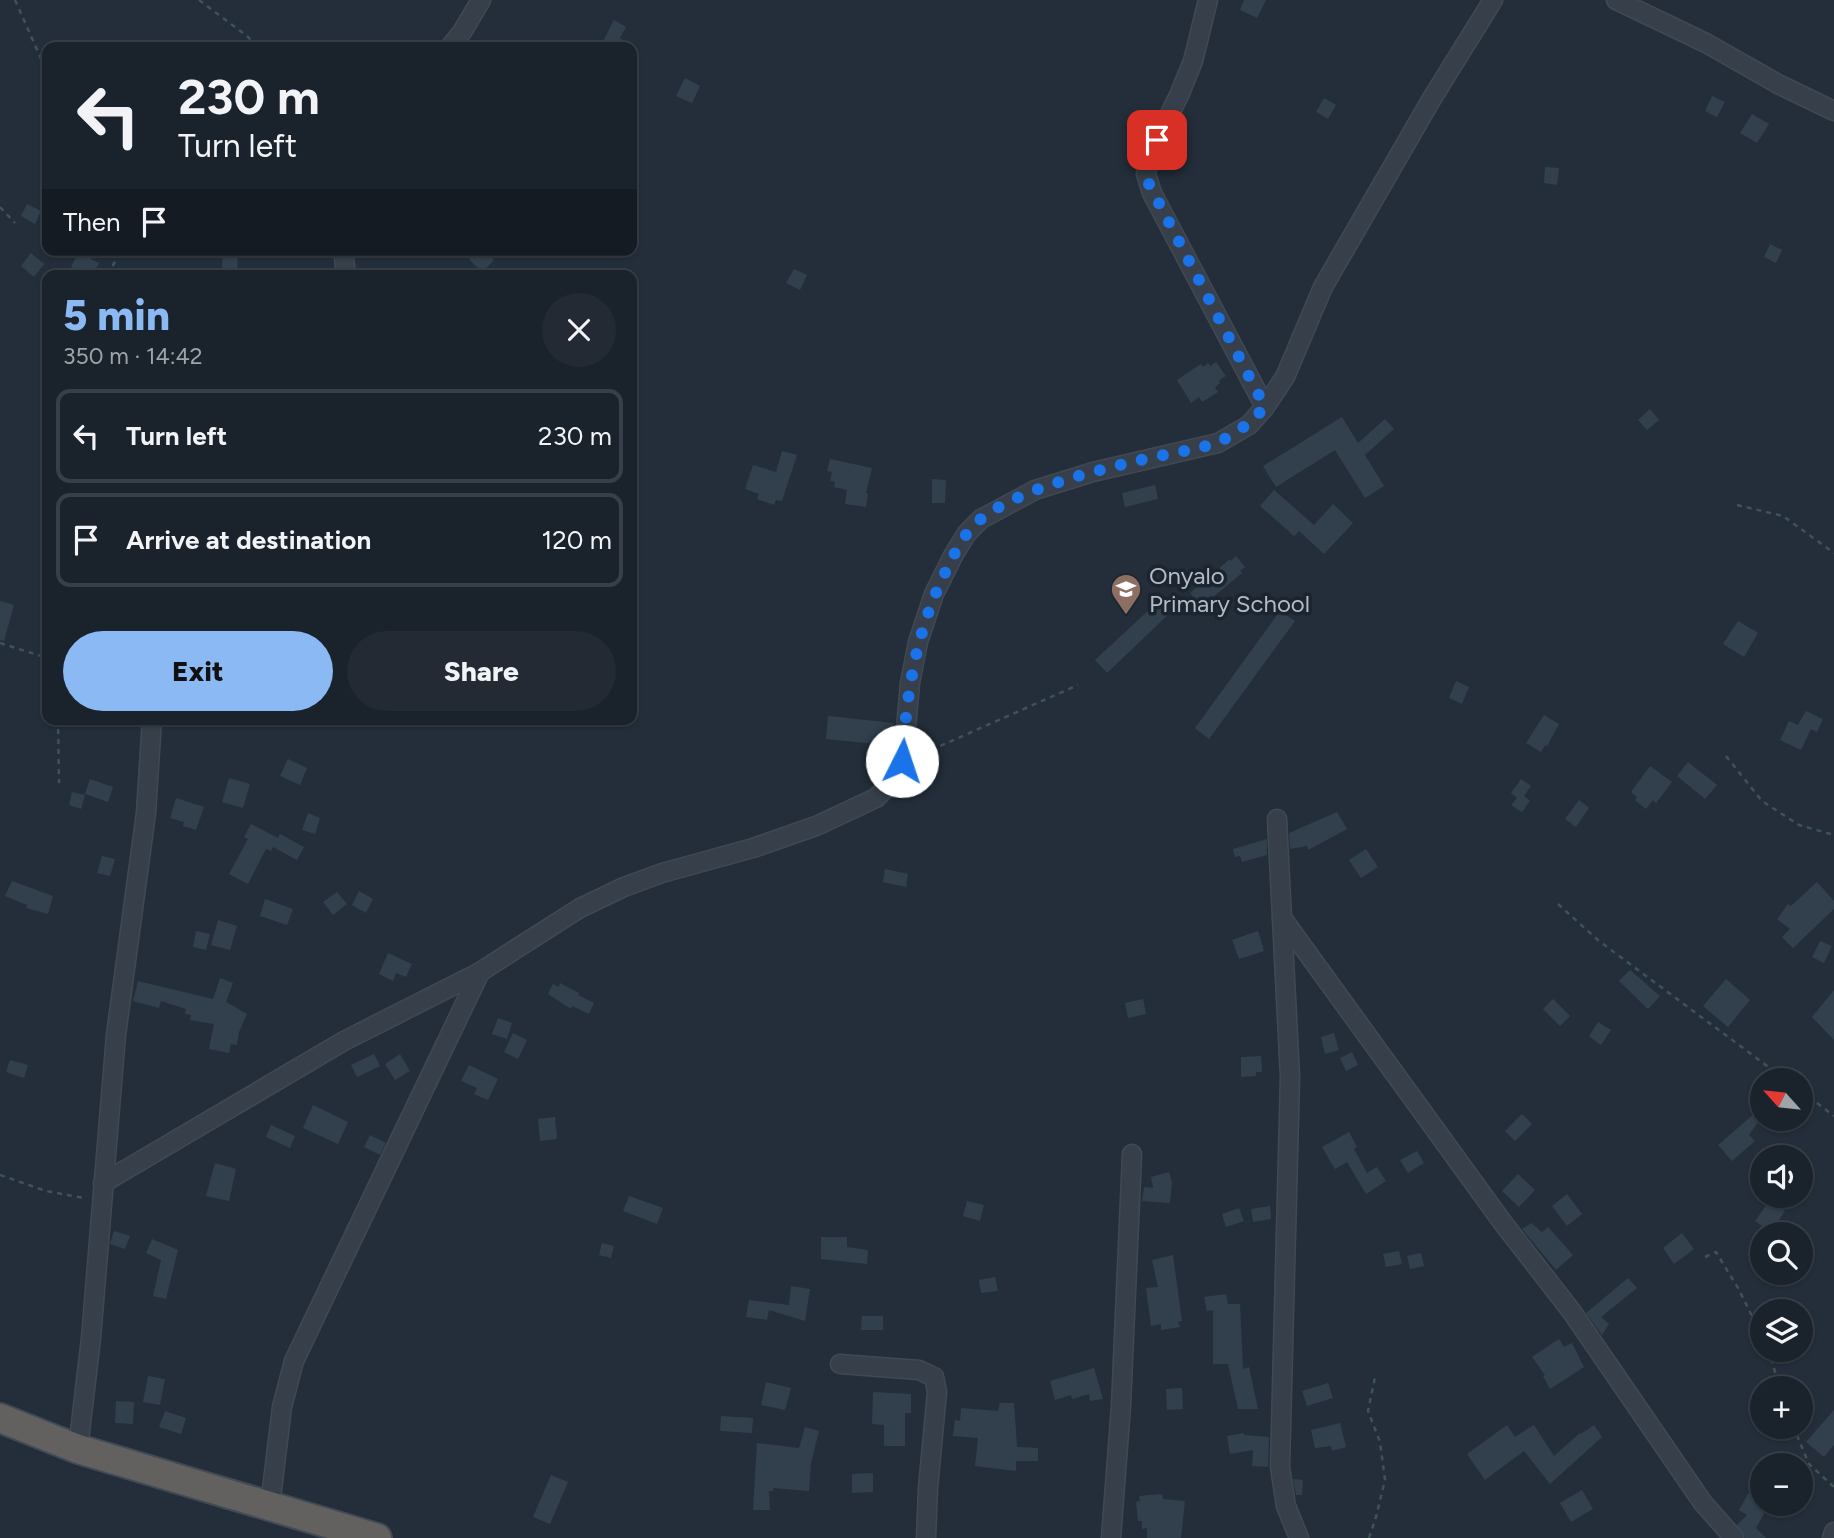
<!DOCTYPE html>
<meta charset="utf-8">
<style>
:root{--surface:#1a222c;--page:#232a34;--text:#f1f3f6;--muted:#9fa4a9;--line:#383f48;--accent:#8ab9f4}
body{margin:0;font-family:Figtree,sans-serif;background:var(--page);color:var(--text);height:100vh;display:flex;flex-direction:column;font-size:26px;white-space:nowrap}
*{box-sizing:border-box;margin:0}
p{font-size:23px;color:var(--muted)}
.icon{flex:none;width:38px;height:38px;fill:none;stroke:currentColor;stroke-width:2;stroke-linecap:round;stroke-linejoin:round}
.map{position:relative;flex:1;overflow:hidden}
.drawer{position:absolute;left:42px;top:270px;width:595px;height:455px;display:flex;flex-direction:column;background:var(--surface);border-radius:14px;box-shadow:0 2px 5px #0004,0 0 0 2px var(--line)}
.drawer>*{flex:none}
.hud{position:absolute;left:42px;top:42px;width:595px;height:214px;border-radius:14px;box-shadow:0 2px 5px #0004,0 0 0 2px var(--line);background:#1a222c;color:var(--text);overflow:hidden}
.needle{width:46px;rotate:297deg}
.tools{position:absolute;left:1750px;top:1068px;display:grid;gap:14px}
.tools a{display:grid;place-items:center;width:63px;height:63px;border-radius:50%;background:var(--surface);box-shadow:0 2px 5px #0004,0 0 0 2px var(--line);font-size:35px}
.pin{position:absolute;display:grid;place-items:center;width:60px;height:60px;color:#fff;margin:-30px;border-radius:14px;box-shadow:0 4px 10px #0006}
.me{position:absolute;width:77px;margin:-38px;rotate:4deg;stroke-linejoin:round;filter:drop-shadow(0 0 5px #0008)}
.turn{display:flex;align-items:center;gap:24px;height:147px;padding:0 21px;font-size:32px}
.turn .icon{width:91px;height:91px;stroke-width:2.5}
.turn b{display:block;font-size:49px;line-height:60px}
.then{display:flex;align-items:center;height:66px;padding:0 21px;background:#0003;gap:14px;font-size:26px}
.round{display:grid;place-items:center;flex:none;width:74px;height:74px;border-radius:37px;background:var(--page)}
.summary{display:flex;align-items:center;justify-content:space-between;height:119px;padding:0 21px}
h1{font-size:42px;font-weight:800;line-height:52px;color:var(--accent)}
.action{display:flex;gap:14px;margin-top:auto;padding:14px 21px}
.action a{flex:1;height:80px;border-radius:42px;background:var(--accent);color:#111;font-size:28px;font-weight:800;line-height:80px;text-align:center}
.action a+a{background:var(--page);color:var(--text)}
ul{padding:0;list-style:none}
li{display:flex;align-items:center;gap:21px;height:94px;margin:0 14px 10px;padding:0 7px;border:4px solid var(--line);border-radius:14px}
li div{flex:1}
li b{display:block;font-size:26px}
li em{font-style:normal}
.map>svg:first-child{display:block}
</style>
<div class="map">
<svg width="1834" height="1538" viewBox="0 0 1834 1538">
<rect width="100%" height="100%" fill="#232e3a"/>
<g fill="#32404e">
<path d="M1244,0h22l-9,18 -17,-8z"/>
<path d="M614,20l12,7 -6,11 14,9h-34z"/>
<path d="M685,78l15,8 -8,17 -16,-7z"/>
<path d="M1712,96l13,6 -8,15 -12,-6z"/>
<path d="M1324,98l12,7 -8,14 -12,-7z"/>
<path d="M1752,114l17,10 -12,19 -17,-10z"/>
<path d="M1545,167l14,1 -2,17 -13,-2z"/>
<path d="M27,204l14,7 -6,13 -14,-8z"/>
<path d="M1770,244l12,6 -6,13 -12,-6z"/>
<path d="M80,250h16l-5,9 8,4 -7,12h-8l-13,-8z"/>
<path d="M223,250h15l-1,25 -15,-8z"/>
<path d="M478,250h6l10,10 -12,12 -13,-13z"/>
<path d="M31,253l13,11 -10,13 -13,-11z"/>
<path d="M794,269l13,6 -7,15 -14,-7z"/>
<path d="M1216,362l10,14 -7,4 1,3 -5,4 3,5 -16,10 -3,-5 -8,6 -14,-23 24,-16 2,3 5,-4 2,3z"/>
<path d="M1650,409l9,11 -12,10 -9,-10z"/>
<path d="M1342,417l16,26 27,-24 9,10 -29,26 19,31 -19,12 -30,-48 -59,37 -13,-21z"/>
<path d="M782,451l15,4 -15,46 -6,-1 -2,5 -17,-6 2,-5 -14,-5 8,-24 23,7z"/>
<path d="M830,459l42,9 -6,25h2l-2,14 -21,-3 2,-14 -13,-3 1,-5 -5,-1 2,-9 -5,-1z"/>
<path d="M932,479l14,1 -1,23h-13z"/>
<path d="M1155,485l3,14 -33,8 -3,-14z"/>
<path d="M1274,490l40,35 19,-21 20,19 -29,31 -25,-23 -5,5 -34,-30z"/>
<path d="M1236,556l9,11 -5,4 2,2 -41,34 -11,-14 40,-34 1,2z"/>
<path d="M1164,596l11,12 -68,65 -12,-13z"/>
<path d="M0,601l14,4 -10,36 -4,-1z"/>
<path d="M1280,611l15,10 -86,118 -14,-11z"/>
<path d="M1738,621l20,12 -14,24 -21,-13z"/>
<path d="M1456,681l13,6 -7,17 -13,-6z"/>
<path d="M1806,711l17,8 -6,13 -6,-3 -10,21 -21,-10 9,-19 9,4z"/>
<path d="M1544,715l15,9 -12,22 -2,-1 -4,7 -15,-9z"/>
<path d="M828,716l66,7 -3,28 -15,-1 1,-6 -51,-5z"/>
<path d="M288,759l19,9 -7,17 -20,-9z"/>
<path d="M1688,762l29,23 -12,14 -28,-23z"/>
<path d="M1650,766l22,16 -16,21 -3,-3 -7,9 -11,-9 2,-3 -6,-5z"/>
<path d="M229,778l21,6 -7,24 -21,-6z"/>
<path d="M90,779l23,8 -5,15 -23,-8z"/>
<path d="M1521,779l10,7 -7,10 6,5 -8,11 -11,-7 6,-7 -6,-5z"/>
<path d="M72,792l13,3 -4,14 -12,-4z"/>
<path d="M176,798l28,9 -8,23 -13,-4 1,-4 -14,-4z"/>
<path d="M1579,800l10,8 -13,19 -11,-8z"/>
<path d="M1337,812l10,17 -39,21 -1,-4 -17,3 -1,-16z"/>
<path d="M308,813l12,5 -5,16 -13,-4z"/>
<path d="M251,824l27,14 2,-4 24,13 -7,13 -24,-13 -2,4 -5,-2 -18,35 -19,-10 19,-35 -4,-2z"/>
<path d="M1267,839v16l-25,7 -2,-6 -5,1 -2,-8z"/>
<path d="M1366,849l12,18 -17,11 -12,-18z"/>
<path d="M102,856l13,3 -5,17 -13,-3z"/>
<path d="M885,869l23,5 -2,13 -23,-5z"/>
<path d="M12,881l41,15 -5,18 -22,-6 1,-3 -22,-9z"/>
<path d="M1817,882l17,19v8l-41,39 -11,-11 8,-8 -13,-10 11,-15 3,2z"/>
<path d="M359,891l14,8 -7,14 -14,-8z"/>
<path d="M337,892l10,12 -14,11 -10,-13z"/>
<path d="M265,899l28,10 -6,16 -27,-9z"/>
<path d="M218,920l19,6 -7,24 -19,-5z"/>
<path d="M196,931l14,3 -4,16 -13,-3z"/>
<path d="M1258,931l6,20 -25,8 -7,-19z"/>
<path d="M1820,941l12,5 -8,17 -12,-6z"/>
<path d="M388,953l24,11 -6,13 -10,-4 -3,8 -14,-7z"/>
<path d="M1630,970l30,26 -12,13 -29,-28z"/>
<path d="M220,978l13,5 -7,19 21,12 -8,18 -2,13 -6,-1 -2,9 -20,-4 5,-25 -24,-4 1,-5 -6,-1 1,-5 -25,-8 -2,7 -26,-7 5,-20 75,18z"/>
<path d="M1726,979l24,21 -22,27 -25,-21z"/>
<path d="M560,983l19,10 -1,2 16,8 -5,11 -17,-8 -1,3 -23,-15 5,-10 6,3z"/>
<path d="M1834,990v50l-22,-23z"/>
<path d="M1143,999l3,15 -18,4 -3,-15z"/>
<path d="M1553,999l17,17 -10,10 -17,-17z"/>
<path d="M498,1018l14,5 -5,16 -15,-5z"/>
<path d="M1598,1022l13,8 -10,15 -12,-9z"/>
<path d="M513,1033l14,7 -9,19 -14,-7z"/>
<path d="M1334,1033l5,17 -14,4 -4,-17z"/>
<path d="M1352,1052l6,13 -12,6 -6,-13z"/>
<path d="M374,1054l6,12 -23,11 -6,-12z"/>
<path d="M400,1054l10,17 -15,9 -10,-16z"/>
<path d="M1261,1056l1,16h-6v4l-15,1v-20z"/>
<path d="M10,1060l18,5 -4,13 -18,-6z"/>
<path d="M469,1065l29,14 -10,21 -14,-6 3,-6 -16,-7z"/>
<path d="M313,1105l35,17 -10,22 -35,-16z"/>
<path d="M1762,1107v9l-13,19 6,6 -23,20 -14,-16z"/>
<path d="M1522,1114l10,10 -17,17 -10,-10z"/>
<path d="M555,1117l2,22 -17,2 -2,-22z"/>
<path d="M271,1125l24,11 -5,12 -24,-11z"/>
<path d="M1349,1132l8,15 -3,2 13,24 10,-6 9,14 -20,13 -19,-32 -12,7 -13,-22z"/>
<path d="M370,1135l16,8 -6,12 -16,-8z"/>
<path d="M1417,1151l7,12 -16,10 -8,-13z"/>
<path d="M215,1163l21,6 -7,32 -23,-5z"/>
<path d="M1169,1172l3,11 -2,20 -28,-2 2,-14 9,1 -2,-11z"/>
<path d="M1518,1174l17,16 -16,17 -17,-16z"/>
<path d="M1567,1194l15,20 -15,12 -15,-20z"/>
<path d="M629,1196l34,12 -6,16 -34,-13z"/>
<path d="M1770,1200l15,11 -14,21 -16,-11z"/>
<path d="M967,1201l17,4 -4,16 -17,-5z"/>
<path d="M1270,1206l1,13 -18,3 -2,-13z"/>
<path d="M1239,1208l5,13 -18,6 -4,-13z"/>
<path d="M1531,1223l11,9 6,-5 25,28 -17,15 -34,-41z"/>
<path d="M114,1231l16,5 -5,13 -15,-5z"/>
<path d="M1682,1233l12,16 -20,15 -11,-16z"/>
<path d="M821,1237h26v10l21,3 -1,14 -46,-5z"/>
<path d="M152,1239l26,11 -12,49 -13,-3 8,-36 -15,-7z"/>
<path d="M602,1243l12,3 -3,12 -12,-3z"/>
<path d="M1399,1251l3,13 -16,3 -3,-13z"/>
<path d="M1421,1253l3,13 -14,3 -3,-13z"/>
<path d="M1173,1255l9,66 -4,1 2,5 -19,3v-6l-10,2 -5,-38 12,-1 -6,-27z"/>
<path d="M995,1277l3,14 -17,2 -2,-13z"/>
<path d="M1628,1278l9,10 -36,29 8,7 -7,11 -16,-22z"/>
<path d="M791,1286l19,3 -5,32 -36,-11 -2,10 -21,-3 3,-17 40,5z"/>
<path d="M1226,1294l2,10h12l3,65 6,-2 9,42h-20l-10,-45h-15v-54l-6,1 -3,-14z"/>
<path d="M862,1316h21v14h-22z"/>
<path d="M1559,1339l5,8 8,-4 12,24 -34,22 -7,-13 2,-1 -13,-18z"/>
<path d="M1094,1368l9,31 -13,2 -1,-7 -17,5 -1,-4 -16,5 -5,-19z"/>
<path d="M148,1376l17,3 -5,26 -17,-3z"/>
<path d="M766,1382l25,6 -6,22 -24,-5z"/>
<path d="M1328,1383l5,15 -26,8 -5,-15z"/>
<path d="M1182,1388l1,21 -16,1 -1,-21z"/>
<path d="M873,1392l38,2v19h-6v33h-21v-21l-12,-1z"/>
<path d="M116,1401l18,1 -1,22 -18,-1z"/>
<path d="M1000,1403h14l3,44 21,1v13h-22v10l-41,-5 3,-28 -25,-2 2,-16 5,1 1,-13 37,3z"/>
<path d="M1834,1410v35l-10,12 -18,-15z"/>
<path d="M165,1411l21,7 -5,16 -22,-7z"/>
<path d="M721,1416l32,2 -1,15 -32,-2z"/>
<path d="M1340,1423l6,24 -14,4 -1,-5 -16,2 -4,-18z"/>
<path d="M1507,1425l8,12 19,-12 20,31 26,-23 1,1 13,-9 8,12 -52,47 -26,-33 -39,29 -18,-26z"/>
<path d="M805,1427l14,4 -8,32 -2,28 -36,-3v3h-4l1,19h-17l4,-67 42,5z"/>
<path d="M1244,1433v2l25,2 -1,30 -16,-1 1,-16 -23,4 -3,-18z"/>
<path d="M873,1473v19l-21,1v-19z"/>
<path d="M551,1475l17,7 -18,42 -17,-7z"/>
<path d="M1293,1479l10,1 -1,15h-6z"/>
<path d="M1762,1479v24h8l-14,25 10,10h-21l-8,-13 10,-10 -8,-5 13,-23 2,1z"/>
<path d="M1582,1490l11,19 -22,13 -11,-19z"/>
<path d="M1162,1494l1,5 22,2 -4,37h-34v-10l-5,1v-8h-4l-2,-19 4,-1 -1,-5z"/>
</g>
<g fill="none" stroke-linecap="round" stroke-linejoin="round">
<g stroke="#404953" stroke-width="21">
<g id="minor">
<path d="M1208,0l-15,61 -13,32 -31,64 -3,17 6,19 113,214"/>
<path d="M1616,0l90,43 72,41 56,27"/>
<path d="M450,47l12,-15 19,-32"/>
<path d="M343,250l3,25"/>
<path d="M1277,819l13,258 -10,390 6,39 13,32"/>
<path d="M1282,918l221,305 69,89 131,191 31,35"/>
<path d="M103,1183l241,-142 136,-69 100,-64 44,-21 38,-14 91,-25 63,-22 60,-28 21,-21 6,-16 7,-78 8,-41 16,-48 20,-40 13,-21 14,-14 54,-29 58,-18 125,-29 31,-18 16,-18 20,-30 38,-90 108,-187 62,-100"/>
<path d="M840,1364l79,6 15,7 3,15 -9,96 -2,50"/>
<path d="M78,1449l13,-111 25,-303 30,-222 6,-94"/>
<path d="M270,1506l12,-99 12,-46 186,-389"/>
<path d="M1111,1538l10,-132 11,-252"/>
<path d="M1832,1538l2,-6"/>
</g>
</g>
<g stroke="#424b55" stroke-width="32">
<path id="trunk" d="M0,1418l78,31 299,89"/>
</g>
<g stroke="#3e5353" stroke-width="2.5" stroke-dasharray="5 5" stroke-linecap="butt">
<path d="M15,0l32,72"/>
<path d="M199,0l48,36 11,11"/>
<path d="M0,207l15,16"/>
<path d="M108,275l13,-25"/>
<path d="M1737,505l46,11 51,37"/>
<path d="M47,520l-5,12 5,40"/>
<path d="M0,643l47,15"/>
<path d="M58,719l1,64"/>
<path d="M922,754l156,-69"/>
<path d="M1726,756l36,45 37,24 35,10"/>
<path d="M1558,904l41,37 187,139"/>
<path d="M1801,1091l33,25"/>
<path d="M0,1175l46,16 38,7"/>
<path d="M1705,1257l11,-5 22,36 24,48"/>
<path d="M1768,1349l12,39"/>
<path d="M1793,1426l16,38 25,23"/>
<path d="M1369,1538l7,-21 9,-37 -5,-38 -12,-31 7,-34"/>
</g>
<use href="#minor" stroke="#37404a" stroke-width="18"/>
<use href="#trunk" stroke="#62615f" stroke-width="28"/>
</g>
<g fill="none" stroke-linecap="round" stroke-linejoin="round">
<path stroke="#1a73e8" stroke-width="12" stroke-dasharray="0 21.6" d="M902,761c5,-68 13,-128 44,-190 9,-19 19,-40 36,-53 38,-29 112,-47 159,-58 56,-14 81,-7 124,-53l-117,-225 -1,-18 10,-24"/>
</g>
<defs>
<g id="school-pin" transform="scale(1.575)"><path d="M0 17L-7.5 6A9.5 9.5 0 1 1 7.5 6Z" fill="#8d6e63" stroke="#1c252f"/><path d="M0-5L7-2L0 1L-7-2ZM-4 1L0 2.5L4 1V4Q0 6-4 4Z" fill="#fff"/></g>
</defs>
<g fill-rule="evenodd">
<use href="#school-pin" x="1126" y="589"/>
</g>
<g text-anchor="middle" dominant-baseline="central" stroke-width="7" stroke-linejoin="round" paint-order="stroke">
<g font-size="24" fill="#b2bbc6" stroke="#1c252f" text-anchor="start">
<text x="1149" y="575">Onyalo<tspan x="1149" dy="28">Primary School</tspan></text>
</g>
</g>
</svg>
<div class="tools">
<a><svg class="needle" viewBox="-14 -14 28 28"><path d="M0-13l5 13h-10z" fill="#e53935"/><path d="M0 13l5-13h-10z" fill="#9fa4a9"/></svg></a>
<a><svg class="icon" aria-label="sound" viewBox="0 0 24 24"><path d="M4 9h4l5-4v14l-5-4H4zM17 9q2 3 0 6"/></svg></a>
<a><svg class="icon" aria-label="search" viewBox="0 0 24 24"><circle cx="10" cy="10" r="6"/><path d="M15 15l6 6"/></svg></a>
<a><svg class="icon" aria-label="layers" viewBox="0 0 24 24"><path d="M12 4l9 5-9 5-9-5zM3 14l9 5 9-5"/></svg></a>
<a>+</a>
<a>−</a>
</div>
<div class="pin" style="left:1157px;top:140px;background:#d93025"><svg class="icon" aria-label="arrive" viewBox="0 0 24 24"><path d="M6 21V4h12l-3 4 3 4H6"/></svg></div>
<svg class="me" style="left:902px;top:761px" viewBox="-20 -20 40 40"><circle r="19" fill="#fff"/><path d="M0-13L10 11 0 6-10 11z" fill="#1a73e8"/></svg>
<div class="hud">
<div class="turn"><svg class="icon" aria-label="left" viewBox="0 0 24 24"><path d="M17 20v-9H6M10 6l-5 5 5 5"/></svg><div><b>230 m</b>Turn left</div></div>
<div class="then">Then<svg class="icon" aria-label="arrive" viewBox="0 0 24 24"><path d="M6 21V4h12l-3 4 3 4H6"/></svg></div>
</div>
<section class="drawer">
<div class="summary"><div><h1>5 min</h1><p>350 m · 14:42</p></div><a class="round"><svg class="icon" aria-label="close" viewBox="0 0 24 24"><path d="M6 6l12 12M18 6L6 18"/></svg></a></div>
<ul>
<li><svg class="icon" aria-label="left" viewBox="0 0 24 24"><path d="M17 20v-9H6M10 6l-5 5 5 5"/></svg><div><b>Turn left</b></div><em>230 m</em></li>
<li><svg class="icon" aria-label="arrive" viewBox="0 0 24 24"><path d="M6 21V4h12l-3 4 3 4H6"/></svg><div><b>Arrive at destination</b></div><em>120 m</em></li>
</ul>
<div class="action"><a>Exit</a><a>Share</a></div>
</section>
</div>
